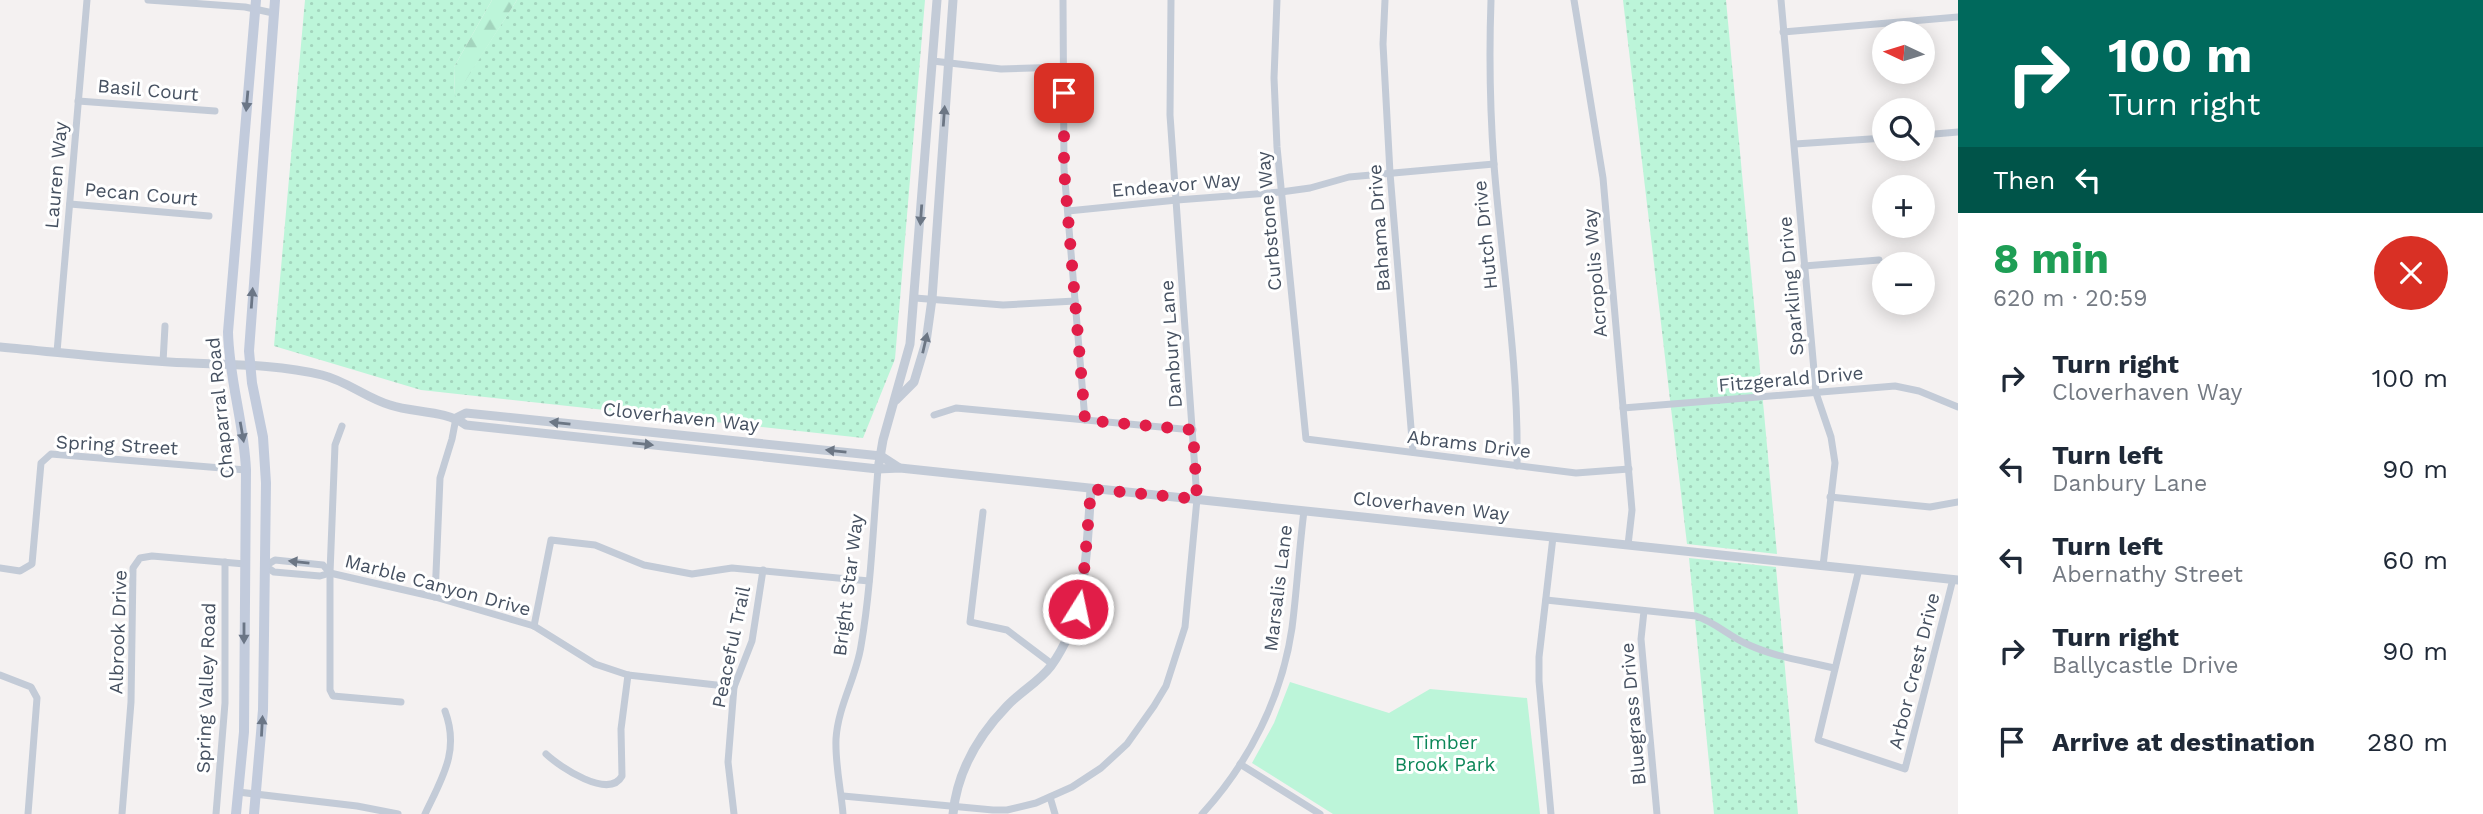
<!DOCTYPE html>
<meta charset="utf-8">
<style>
:root{--surface:#fff;--page:#f6f6f7;--text:#1f2937;--muted:#747a83}
body{margin:0;font-family:"Work Sans",sans-serif;background:var(--page);color:var(--text);height:100vh;display:flex;flex-direction:column;font-size:26px;white-space:nowrap}
*{box-sizing:border-box;margin:0}
p{font-size:23px;color:var(--muted)}
.icon{flex:none;width:38px;height:38px;fill:none;stroke:currentColor;stroke-width:2;stroke-linecap:round;stroke-linejoin:round}
.map{position:relative;flex:1;overflow:hidden}
.drawer{display:flex;flex-direction:column;background:var(--surface);width:525px}
.drawer>*{flex:none}
.hud{background:#00695c;color:#fff;overflow:hidden}
.needle{width:46px;rotate:274deg}
.fabs{position:absolute;left:1872px;top:21px;display:grid;gap:14px}
.fabs a{display:grid;place-items:center;width:63px;height:63px;border-radius:50%;background:var(--surface);box-shadow:0 4px 18px #0003;font-size:35px}
.pin{position:absolute;display:grid;place-items:center;width:60px;height:60px;color:#fff;margin:-30px;border-radius:14px;box-shadow:0 4px 10px #0006}
.me{position:absolute;width:77px;margin:-38px;rotate:10deg;stroke-linejoin:round;filter:drop-shadow(0 0 5px #0008)}
.turn{display:flex;align-items:center;gap:24px;height:147px;padding:0 35px;font-size:32px}
.turn .icon{width:91px;height:91px;stroke-width:2.5}
.turn b{display:block;font-size:49px;line-height:60px}
.then{display:flex;align-items:center;height:66px;padding:0 35px;background:#0003;gap:14px;font-size:26px}
.round{display:grid;place-items:center;flex:none;width:74px;height:74px;border-radius:37px;background:var(--page)}
.summary{display:flex;align-items:center;justify-content:space-between;height:119px;padding:0 35px}
h1{font-size:42px;font-weight:700;line-height:52px;color:#1e9e55}
ul{padding:0;list-style:none}
li{display:flex;align-items:center;gap:21px;height:91px;padding:0 35px}
li div{flex:1}
li b{display:block;font-size:26px}
li em{font-style:normal}
main{display:flex;flex:1;min-height:0}
.map>svg:first-child{display:block}
</style>
<main>
<div class="map">
<svg width="1958" height="814" viewBox="0 0 1958 814">
<defs>
<pattern id="grass-dots" width="8" height="8" patternUnits="userSpaceOnUse" patternTransform="scale(1.75)"><rect width="8" height="8" fill="#bcf5d9"/><path d="M2 2h.1M6 6h.1" fill="none" stroke="#a3d4bd" stroke-width="1.8" stroke-linecap="round"/></pattern>
<pattern id="forest-firs" width="22" height="20" patternUnits="userSpaceOnUse" patternTransform="scale(1.75)"><rect width="22" height="20" fill="#bcf5d9"/><path d="M5 1l3.5 6h-7zM16 11l3.5 6h-7z" fill="#a3d4bd"/></pattern>
</defs>
<rect width="100%" height="100%" fill="#f4f1f1"/>
<g fill="url(#grass-dots)">
<path d="M305,0h187l-38,67 1,29 62,-96h408l-30,359 -32,79 -442,-48 -147,-44z"/>
<path d="M1623,0h103l51,554 -90,-10z"/>
<path d="M1689,558l87,9 22,247h-84z"/>
</g>
<path fill="url(#forest-firs)" d="M492,0h25l-62,97 -1,-30z"/>
<path fill="#bcf5d9" d="M1290,682l99,31 41,-24 97,9 13,116h-207l-81,-51 22,-40z"/>
<g fill="none" stroke-linecap="round" stroke-linejoin="round">
<g stroke="#c3cbd7" stroke-width="7">
<path d="M148,0l97,7 28,6"/>
<path d="M1063,0l1,169 21,251"/>
<path d="M1277,0l-3,78 3,69 29,292 270,34 53,-4"/>
<path d="M1385,0l-2,44 7,129 23,279"/>
<path d="M1491,0c-2,55 -1,110 3,165 8,100 25,200 23,301"/>
<path d="M1574,0l29,178 29,332 -4,35"/>
<path d="M1781,0l35,393 15,44 4,26 -12,103"/>
<path d="M1783,32l175,-15"/>
<path d="M933,61l68,8 63,-2"/>
<path d="M78,101l137,10"/>
<path d="M1923,135l35,-3"/>
<path d="M1795,144l90,-6"/>
<path d="M70,204l139,12"/>
<path d="M1068,211l109,-11 104,-8 29,-4 39,-11 145,-13"/>
<path d="M1804,266l75,-6"/>
<path d="M915,298l88,7 72,-4"/>
<path d="M57,352l30,-352"/>
<path d="M163,362l2,-36"/>
<path d="M1623,408l272,-22 24,5 39,16"/>
<path d="M934,415l22,-7 237,22"/>
<path d="M342,426l-7,19 -5,128v117l3,6 68,6"/>
<path d="M1830,497l100,10 28,-5"/>
<path d="M983,512l-13,110 37,8 45,34"/>
<path d="M0,568l20,3 12,-7 9,-101 10,-9 195,16"/>
<path d="M1859,569l-41,171 87,29 48,-190"/>
<path d="M330,573l-7,-8 -48,-5 -10,6 9,6 46,4 10,-3 105,24 99,29 61,38 33,11 106,12"/>
<path d="M435,597l5,-119 12,-39 4,-21"/>
<path d="M1546,600l150,16c19,6 34,21 53,29 26,12 57,16 85,23"/>
<path d="M1644,611l-3,28 16,175"/>
<path d="M534,626l17,-86 44,5 49,20 48,9 40,-6 137,13"/>
<path d="M0,675l31,12 6,11 -9,116"/>
<path d="M546,754c14,13 63,46 76,22l-1,-47 7,-54"/>
<path d="M1240,764l80,50"/>
<path d="M238,792l119,14 41,8"/>
<path d="M843,796l150,14h14l29,-7 36,-16 29,-19 26,-24 27,-38 12,-20 19,-59 12,-128 -27,-384 1,-115"/>
<path d="M1050,797l5,17"/>
<path d="M122,814l9,-112 2,-134 7,-10 12,-2 93,8"/>
<path d="M216,814l9,-111v-141"/>
<path d="M425,814c17,-36 35,-63 20,-103"/>
<path d="M734,814l-6,-52 6,-75 18,-46 11,-71"/>
<path d="M843,814c-2,-25 -8,-49 -7,-75 2,-33 20,-61 25,-93 10,-58 12,-118 17,-177"/>
<path d="M1202,814c47,-51 80,-117 90,-186 5,-39 7,-78 12,-117"/>
<path d="M1551,814l-12,-133v-24l14,-120"/>
</g>
<g stroke="#c3cbd7" stroke-width="9">
<path d="M0,347c56,5 113,12 169,15 51,3 104,1 153,13 25,6 44,23 68,30 24,8 55,5 76,20l412,44 22,-1 1058,112"/>
<path d="M896,400l18,-18 12,-40 6,-43 21,-299"/>
<path d="M456,418l10,-5 415,43 17,11"/>
<path d="M878,469l5,-29 27,-96 27,-344"/>
<path d="M953,814c4,-42 25,-78 54,-108 14,-15 32,-24 44,-40 37,-51 35,-116 40,-176"/>
</g>
<g stroke="#c2cbdc" stroke-width="10">
<path d="M236,814l8,-82 2,-262c-2,-47 -17,-91 -18,-138l28,-332"/>
<path d="M254,814l9,-104 3,-227 -3,-46 -11,-54 -3,-32 26,-351"/>
</g>
</g>
<defs><path id="oneway-solid" d="M-6-.8H1V-3.2L6.5 0L1 3.2V.8H-6Z" transform="scale(1.75)"/></defs>
<g fill="#6b7686">
<use href="#oneway-solid" transform="translate(247 101) rotate(95)"/>
<use href="#oneway-solid" transform="translate(252 298) rotate(-86)"/>
<use href="#oneway-solid" transform="translate(242 432) rotate(80)"/>
<use href="#oneway-solid" transform="translate(244 633) rotate(90)"/>
<use href="#oneway-solid" transform="translate(262 726) rotate(-87)"/>
</g>
<g fill="#6c7684">
<use href="#oneway-solid" transform="translate(944 116) rotate(-86)"/>
<use href="#oneway-solid" transform="translate(921 215) rotate(94)"/>
<use href="#oneway-solid" transform="translate(925 343) rotate(-77)"/>
<use href="#oneway-solid" transform="translate(560 423) rotate(-174)"/>
<use href="#oneway-solid" transform="translate(643 444) rotate(6)"/>
<use href="#oneway-solid" transform="translate(836 451) rotate(-174)"/>
<use href="#oneway-solid" transform="translate(299 562) rotate(-174)"/>
</g>
<g fill="none" stroke-linecap="round" stroke-linejoin="round">
<path stroke="#e11d48" stroke-width="12" stroke-dasharray="0 21.6" d="M1064,93v76l21,251 108,10 4,69 -106,-10 -9,106 -4,14"/>
</g>
<g text-anchor="middle" dominant-baseline="central" stroke-width="6" stroke-linejoin="round" paint-order="stroke">
<g font-size="19" fill="#465161" stroke="#fff">
<text transform="translate(148 90) rotate(5)">Basil Court</text>
<text transform="translate(56 175) rotate(-85)">Lauren Way</text>
<text transform="translate(1176 185) rotate(-5)">Endeavor Way</text>
<text transform="translate(141 194) rotate(5)">Pecan Court</text>
<text transform="translate(1269 221) rotate(-95)">Curbstone Way</text>
<text transform="translate(1379 228) rotate(-94)">Bahama Drive</text>
<text transform="translate(1485 235) rotate(-96)">Hutch Drive</text>
<text transform="translate(1595 273) rotate(-95)">Acropolis Way</text>
<text transform="translate(1791 286) rotate(-95)">Sparkling Drive</text>
<text transform="translate(1171 344) rotate(-94)">Danbury Lane</text>
<text transform="translate(1791 379) rotate(-5)">Fitzgerald Drive</text>
<text transform="translate(220 408) rotate(-96)">Chaparral Road</text>
<text transform="translate(681 417) rotate(6)">Cloverhaven Way</text>
<text transform="translate(1469 444) rotate(7)">Abrams Drive</text>
<text transform="translate(117 445) rotate(3)">Spring Street</text>
<text transform="translate(1431 506) rotate(6)">Cloverhaven Way</text>
<text transform="translate(438 585) rotate(15)">Marble Canyon Drive</text>
<text transform="translate(848 585) rotate(-83)">Bright Star Way</text>
<text transform="translate(1278 588) rotate(-83)">Marsalis Lane</text>
<text transform="translate(118 632) rotate(-88)">Albrook Drive</text>
<text transform="translate(731 647) rotate(-78)">Peaceful Trail</text>
<text transform="translate(1914 671) rotate(-76)">Arbor Crest Drive</text>
<text transform="translate(206 688) rotate(-88)">Spring Valley Road</text>
<text transform="translate(1633 714) rotate(-95)">Bluegrass Drive</text>
</g>
<g font-size="19" fill="#0d8759" stroke="#fff">
<text x="1445" y="742">Timber<tspan x="1445" dy="22">Brook Park</tspan></text>
</g>
</g>
</svg>
<div class="fabs">
<a><svg class="needle" viewBox="-14 -14 28 28"><path d="M0-13l5 13h-10z" fill="#e53935"/><path d="M0 13l5-13h-10z" fill="#747a83"/></svg></a>
<a><svg class="icon" aria-label="search" viewBox="0 0 24 24"><circle cx="10" cy="10" r="6"/><path d="M15 15l6 6"/></svg></a>
<a>+</a>
<a>−</a>
</div>
<div class="pin" style="left:1064px;top:93px;background:#d93025"><svg class="icon" aria-label="arrive" viewBox="0 0 24 24"><path d="M6 21V4h12l-3 4 3 4H6"/></svg></div>
<svg class="me" style="left:1078px;top:609px" viewBox="-20 -20 40 40"><circle r="17" fill="#e11d48" stroke="#fff" stroke-width="3"/><path d="M0-11L8 9 0 5-8 9z" fill="#fff"/></svg>
</div>
<section class="drawer">
<div class="hud">
<div class="turn"><svg class="icon" aria-label="right" viewBox="0 0 24 24"><path d="M7 20v-9h11M14 6l5 5-5 5"/></svg><div><b>100 m</b>Turn right</div></div>
<div class="then">Then<svg class="icon" aria-label="left" viewBox="0 0 24 24"><path d="M17 20v-9H6M10 6l-5 5 5 5"/></svg></div>
</div>
<div class="summary"><div><h1>8 min</h1><p>620 m · 20:59</p></div><a class="round" style="background:#d93025;color:#fff"><svg class="icon" aria-label="close" viewBox="0 0 24 24"><path d="M6 6l12 12M18 6L6 18"/></svg></a></div>
<ul>
<li><svg class="icon" aria-label="right" viewBox="0 0 24 24"><path d="M7 20v-9h11M14 6l5 5-5 5"/></svg><div><b>Turn right</b><p>Cloverhaven Way</p></div><em>100 m</em></li>
<li><svg class="icon" aria-label="left" viewBox="0 0 24 24"><path d="M17 20v-9H6M10 6l-5 5 5 5"/></svg><div><b>Turn left</b><p>Danbury Lane</p></div><em>90 m</em></li>
<li><svg class="icon" aria-label="left" viewBox="0 0 24 24"><path d="M17 20v-9H6M10 6l-5 5 5 5"/></svg><div><b>Turn left</b><p>Abernathy Street</p></div><em>60 m</em></li>
<li><svg class="icon" aria-label="right" viewBox="0 0 24 24"><path d="M7 20v-9h11M14 6l5 5-5 5"/></svg><div><b>Turn right</b><p>Ballycastle Drive</p></div><em>90 m</em></li>
<li><svg class="icon" aria-label="arrive" viewBox="0 0 24 24"><path d="M6 21V4h12l-3 4 3 4H6"/></svg><div><b>Arrive at destination</b></div><em>280 m</em></li>
</ul>
</section>
</main>
